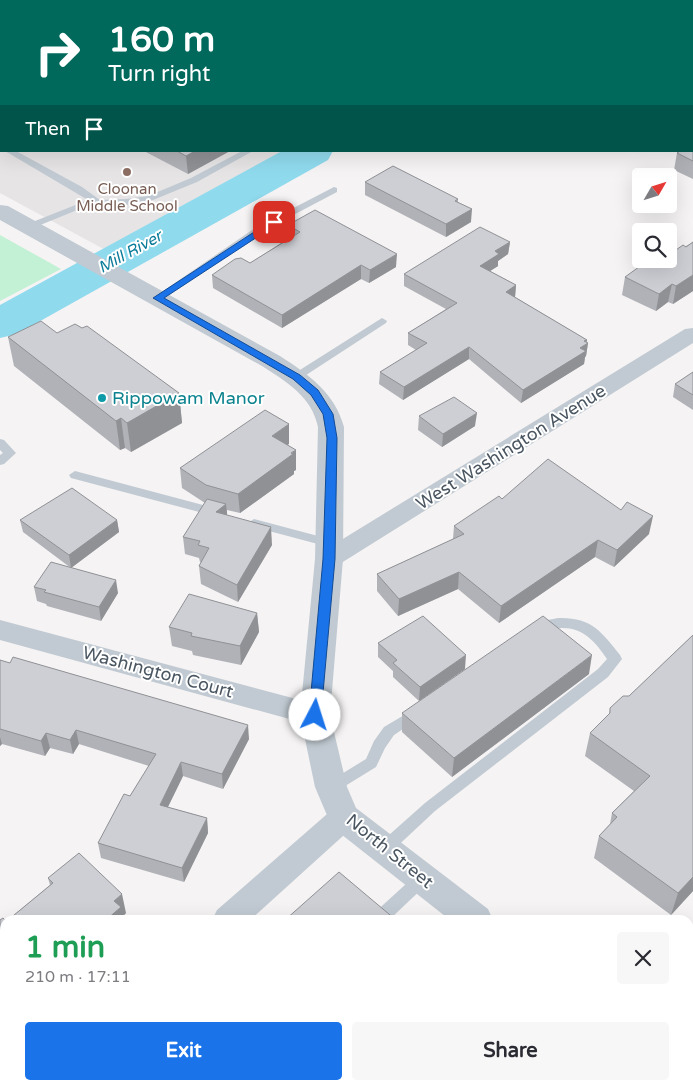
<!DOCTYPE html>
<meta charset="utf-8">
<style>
:root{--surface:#fff;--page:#f7f7f7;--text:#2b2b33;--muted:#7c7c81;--accent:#1a73e8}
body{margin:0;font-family:"Varela Round",sans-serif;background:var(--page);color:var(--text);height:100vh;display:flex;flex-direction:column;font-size:19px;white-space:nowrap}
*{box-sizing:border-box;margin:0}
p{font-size:16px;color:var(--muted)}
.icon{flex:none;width:28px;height:28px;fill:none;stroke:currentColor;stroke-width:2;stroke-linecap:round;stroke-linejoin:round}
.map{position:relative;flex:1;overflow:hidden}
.side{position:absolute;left:0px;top:915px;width:694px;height:175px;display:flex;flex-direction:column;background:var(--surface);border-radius:15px 15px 0 0;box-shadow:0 5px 20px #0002}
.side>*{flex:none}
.hud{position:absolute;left:0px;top:0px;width:694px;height:152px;box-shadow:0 5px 20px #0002;background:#00695c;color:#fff;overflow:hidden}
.needle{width:32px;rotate:51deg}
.controls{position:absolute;left:632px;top:168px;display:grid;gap:10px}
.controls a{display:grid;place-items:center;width:45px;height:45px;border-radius:5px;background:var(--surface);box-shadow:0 5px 20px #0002;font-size:25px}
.pin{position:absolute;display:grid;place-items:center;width:42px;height:42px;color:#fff;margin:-21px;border-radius:10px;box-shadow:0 2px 8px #0006}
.me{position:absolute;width:55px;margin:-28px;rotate:5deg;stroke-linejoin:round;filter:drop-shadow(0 0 4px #0008)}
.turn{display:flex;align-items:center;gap:18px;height:105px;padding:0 25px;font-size:22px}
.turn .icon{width:65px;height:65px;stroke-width:2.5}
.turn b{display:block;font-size:35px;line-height:42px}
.then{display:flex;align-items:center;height:48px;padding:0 25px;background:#0003;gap:10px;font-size:19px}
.round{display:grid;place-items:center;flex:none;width:52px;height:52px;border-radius:5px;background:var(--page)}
.head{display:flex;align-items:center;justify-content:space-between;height:85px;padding:0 25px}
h1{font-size:30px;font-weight:800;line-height:38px;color:#1e9e55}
.primary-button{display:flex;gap:10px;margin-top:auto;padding:10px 25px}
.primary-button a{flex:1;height:58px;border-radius:5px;background:var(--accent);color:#fff;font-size:20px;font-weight:800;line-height:58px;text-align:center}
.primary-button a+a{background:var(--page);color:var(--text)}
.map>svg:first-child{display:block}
</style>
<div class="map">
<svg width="693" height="1090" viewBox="0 0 693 1090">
<rect width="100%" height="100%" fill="#f5f3f3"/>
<g fill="#e6e4e5">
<path d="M119,0h574v52l-1,-51h-576z"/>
<path d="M0,52l1,99h288l-101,60 -77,42 -111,-60z"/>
</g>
<path fill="#c3f1d5" d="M0,235l61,34 -61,32z"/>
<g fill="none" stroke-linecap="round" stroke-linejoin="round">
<g fill="#90daee" fill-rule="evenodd">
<rect x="692" y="69" width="1" height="24"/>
<path d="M282,151h51l-5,9 -311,174 -17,4v-33z"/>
</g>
<g fill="#c1cad2" fill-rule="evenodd">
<path d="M290,0h10l1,1h-10z"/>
<path d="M505,0h10l1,1h-10z"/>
<path d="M5,151h11l66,36 18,13 26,-1 22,-3 43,-18 51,-27h11l-56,31 -44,18 -27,5 -39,1 -59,24 -3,-1v-4l63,-25z"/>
<path d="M334,187l3,1v4l-76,40 -99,68h-8l-1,-2 102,-70z"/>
<path d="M382,318l5,3 -1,2 -86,56h-8l-2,-2 2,-2z"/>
<path d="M0,439l4,1 12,13 -12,11 -4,1v-10l3,-2 -3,-3z"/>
<path d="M75,471l143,38 6,4 -6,4 -147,-39 -2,-3z"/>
<path d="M254,519l79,21 2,3 -6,4 -79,-21 -2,-3z"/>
<path d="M558,618c33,-1 43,13 62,37l2,4 -14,18 -173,134 -45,42 -5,1 -5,-1 -3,-5 3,-5 45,-40 173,-134 9,-10c-14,-21 -28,-35 -55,-30 -8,2 -12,6 -20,3l-2,-3c5,-8 19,-9 28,-11z"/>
<path d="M416,708l5,1 2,4 -2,4 -27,18 -9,13 -9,19 -39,24 -5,2 -5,-2 -2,-4 2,-4 39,-24 8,-18 10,-14z"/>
<path d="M423,871l5,2 3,5 -3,5 -39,37h-19l2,-5 46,-42z"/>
<path d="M327,1085h20l-3,5h-20z"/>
<path d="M357,1085h20l3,5h-20z"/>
</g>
<g fill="#c1cad2" fill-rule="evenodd">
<rect x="0" y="33" width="1" height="10"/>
<path d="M693,328v15l-355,222 -9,3 -9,-3 -4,-6 4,-6 365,-224z"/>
<path d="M0,620l315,84 10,3 4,8 -4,8 -10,3 -315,-86z"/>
<path d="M344,805l10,3 5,9 -5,9 -104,94h-38l5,-10 117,-102z"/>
<path d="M23,1085h37l-2,5h-37z"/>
</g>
<g fill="#c1cad2" fill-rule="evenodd">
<path d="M0,205l8,1 272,150c28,18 55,37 64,71l-1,132 -13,156 17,72 9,21 132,101 5,11h-43l-118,-93 -17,-40 -15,-72 15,-156 3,-132c-6,-30 -31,-45 -56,-61l-262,-146z"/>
<path d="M689,1067l4,2v21h-22l-2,-5h20z"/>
</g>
</g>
<g fill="#b0b2b7">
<path d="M0,58h1v20l-1,-1z"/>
<path d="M693,143v36l-19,-9 3,-17z"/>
<path d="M144,151h86l-42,23z"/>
<path d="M365,182l93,17v3l13,20 -25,15 -81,-42z"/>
<path d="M288,225l108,42 -27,16 -8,-4 -79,49 -69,-40 -1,-13 38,-12 39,-25h-1z"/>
<path d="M510,242l-2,12 -10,7v5l-8,5 26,14 -1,12 72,43 -1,3h2l-2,13 -1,1 -1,7 -63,39 -52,-44 -66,41 -24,-16 1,-12 36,-22 -8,-5v-12l38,-24 -42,-23v-12z"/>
<path d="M693,242v49l-20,13 -5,-2 -12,9 -34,-16 3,-18 35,-16z"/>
<path d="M57,333l122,60 3,30 -51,29 -6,-4 -5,2 -106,-84 -6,-29z"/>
<path d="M693,372v38l-20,-13 2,-13z"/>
<path d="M419,416l56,10 -33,21 -24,-17z"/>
<path d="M289,444l-2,1 9,5v20l-2,1v3l-54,39 -13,-3v5l45,30 -34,57 -37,-18 -2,-18 2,-4h-1l-1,-4 -14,-4 -2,-17 22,-34 -23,-15 -2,-20z"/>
<path d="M502,499l147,35 -35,33 -19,-10 -96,66 -41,-34 -60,27 -21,-25v-17l76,-35 1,-13z"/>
<path d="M20,520h97l2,12 -48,36 -48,-36z"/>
<path d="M34,587l84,6 -17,28 -54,-15 -1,-2 -9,-3z"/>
<path d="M257,613l2,19 -18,33 -48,-10 -1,-4 -20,-5 -3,-19z"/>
<path d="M693,635v256l-22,24 -77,-57 5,-22 11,-12 2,-11 22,-22 -49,-35 5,-23 19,-18 1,-7 19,-12z"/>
<path d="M378,643l87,26 -46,32 -26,-24v-6l-15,-14z"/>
<path d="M0,660l249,79 -26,50 -40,-13 -15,31 39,11 1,15 -24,49 -83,-24 -3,-15 32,-47 19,-30 -70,-22 -6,10 -23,-6 -5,8 -43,-12 -2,2z"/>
<path d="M589,674l-137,103 -50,-45v-19z"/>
<path d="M48,878l78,35 -3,3 1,4h-116l42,-35z"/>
<path d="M181,1085h126l-5,5h-116z"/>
<path d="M379,1085h177l6,5h-180z"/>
</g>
<g fill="#909195">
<path d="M4,0h20l-3,1h-20v9h-1v-8z"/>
<path d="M693,3v18h-1v-17z"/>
<path d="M195,151h35l-42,23 -2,-18z"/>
<path d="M472,209l-1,13 -25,15v-13z"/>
<path d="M510,242l-2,12 -10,7v5l-19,12 1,-12 15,-15z"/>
<path d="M397,254l-1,13 -27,16 1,-13z"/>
<path d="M361,265v14l-79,49v-13z"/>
<path d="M693,275v16l-20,13 3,-18z"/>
<path d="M672,284l-4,18 -12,9 3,-17z"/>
<path d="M516,285l-1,12 -11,7 2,-12z"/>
<path d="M587,340l-1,5 2,-2 -2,13 -1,1 -1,7 -63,39 2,-13 57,-42 4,-7z"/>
<path d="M469,347v12l-66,41 1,-13z"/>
<path d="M179,393l3,30 -51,29 -4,-29z"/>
<path d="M477,413l-2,13 -33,21 1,-13z"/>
<path d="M121,418l4,30 -5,2 -4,-29z"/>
<path d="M289,424v20l-16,11 -1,-19z"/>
<path d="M296,450v20l-2,1v3l-54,39 -2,-19z"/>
<path d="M226,504l2,18 -12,-10z"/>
<path d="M653,516l-4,18 -35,33 3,-17z"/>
<path d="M117,520l2,12 -48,36 -2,-13z"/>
<path d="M271,527l1,18 -34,57 -1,-17z"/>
<path d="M598,540l-3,17 -96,66 2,-17z"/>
<path d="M459,572l-1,17 -60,27 1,-17z"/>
<path d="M116,580l2,13 -17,28 -2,-14z"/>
<path d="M257,613l2,19 -18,33 -1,-19z"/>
<path d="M466,655l-1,14 -46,32 1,-14z"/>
<path d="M592,655l-3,19 -137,103 2,-19z"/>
<path d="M248,725l1,14 -26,50 -1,-15z"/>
<path d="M76,730l3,14 -6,10 -3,-14z"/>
<path d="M46,733l4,15 -5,8 -4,-15z"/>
<path d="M0,737l2,7 -2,2z"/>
<path d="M181,762l2,14 -21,43 -2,-14z"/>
<path d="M207,818l1,15 -24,49 -2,-14z"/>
<path d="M693,877v14l-22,24 7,-22z"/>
<path d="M122,894l4,19 -3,3 1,4h-18l8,-19z"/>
<path d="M5,1005v24l-5,4v-24z"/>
<path d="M285,1085h22l-5,5h-22z"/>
</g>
<g fill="#cdcfd5" stroke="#909195">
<path d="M132,0h93l3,1h-99z"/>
<path d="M619,0h74v3l-1,-2h-76z"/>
<path d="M693,143v18l-16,-8 3,-2h12z"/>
<path d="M177,151h18l-9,5z"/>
<path d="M393,166l65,33 -3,2 17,8 -26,15 -81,-42z"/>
<path d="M315,210l82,44 -27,16 -9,-5 -79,50 -70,-40 23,-16 6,-1 9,5 50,-31 -12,-7z"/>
<path d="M480,227l30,15 -15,9 4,3 -19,12 36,19 -10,7 81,48 -3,1 4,2 -8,5 6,3 -63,39 -54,-43 -65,40 -24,-15 47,-29 -19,-10 49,-30 -53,-29z"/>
<path d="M693,242v33l-17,11 -4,-2 -13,10 -34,-17 25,-18h5l5,2 3,-2h6v-4l14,-10 3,2z"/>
<path d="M41,321l16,12 18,-9 7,4 5,-2 92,67 -52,30 -6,-5 -5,3 -108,-84z"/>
<path d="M693,372v23l-18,-11z"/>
<path d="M454,397l23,16 -34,21 -24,-18z"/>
<path d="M265,410l24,14 -17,12 24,14 -5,3 2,1 -55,40 -32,-9 -26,-17z"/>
<path d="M548,459l73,51 6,-8 26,14 -36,34 -19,-10 -97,66 -42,-34 -60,27 -22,-25 87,-40 -10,-8 45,-30 3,3z"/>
<path d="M72,488l45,32 -48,35 -49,-35z"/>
<path d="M207,499l19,5 -10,8 55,15 -34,58 -38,-19 10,-18 -11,-3 2,-4 -17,-4z"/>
<path d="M51,562l65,18 -17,27 -55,-15 2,-2 -12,-3z"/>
<path d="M189,594l68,19 -17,33 -49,-10 1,-3 -23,-6z"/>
<path d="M423,616l43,39 -46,32 -27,-24 4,-3 -19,-17z"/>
<path d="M543,616l49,39 -138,103 -52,-45z"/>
<path d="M693,635v242l-15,16 -79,-57 18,-19 -5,-4 38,-37 -60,-43 20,-20v-5l13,-12h6z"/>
<path d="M13,657l235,68 -26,49 -41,-12 -21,43 47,13 -25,50 -84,-25 26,-49 6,2 26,-42 -80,-24 -6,10 -24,-7 -5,8 -41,-12v-69l10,3z"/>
<path d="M79,853l43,41 -8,7 7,6 -15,13h-98l45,-37 -5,-5z"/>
<path d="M339,872l57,48h-111z"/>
<path d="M3,918l2,2v85l-5,4v-89z"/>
<path d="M199,1085h86l-5,5h-76z"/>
<path d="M400,1085h156l6,5h-156z"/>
</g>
<path fill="#1a73e8" stroke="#114b97" d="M274,219l4,3 -1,2 -113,74 136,77 18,15 15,24 4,24 -2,121 -14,156 -6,5 -6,-5 14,-156 4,-121 -4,-24 -12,-19 -18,-16 -140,-81z"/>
<circle fill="#8d6e63" stroke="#fff" stroke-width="2" cx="127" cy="172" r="5"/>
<circle fill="#0f9aa8" stroke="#fff" stroke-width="2" cx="102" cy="398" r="5"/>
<g text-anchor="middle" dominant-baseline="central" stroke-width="4" stroke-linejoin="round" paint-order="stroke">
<g font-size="15" fill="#785e54" stroke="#fff">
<text x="127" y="189">Cloonan<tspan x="127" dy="17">Middle School</tspan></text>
</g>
<g font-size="16" font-style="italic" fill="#0c7c9b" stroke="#fff">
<text transform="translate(130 252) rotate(-29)">Mill River</text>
</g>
<g font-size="18" fill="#0d838f" stroke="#fff" text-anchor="start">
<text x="112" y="398">Rippowam Manor</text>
</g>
<g font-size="18" fill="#4a5661" stroke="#fff">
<text transform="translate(511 447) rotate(-32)">West Washington Avenue</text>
<text transform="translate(158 672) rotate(15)">Washington Court</text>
<text transform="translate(390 851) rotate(39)">North Street</text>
</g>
</g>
</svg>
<div class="controls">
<a><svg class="needle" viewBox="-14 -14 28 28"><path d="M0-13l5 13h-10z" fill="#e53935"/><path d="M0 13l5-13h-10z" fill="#7c7c81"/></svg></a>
<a><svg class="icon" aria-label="search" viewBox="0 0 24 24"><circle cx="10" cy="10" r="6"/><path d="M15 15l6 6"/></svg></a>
</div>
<div class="pin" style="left:274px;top:222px;background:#d93025"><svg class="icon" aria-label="arrive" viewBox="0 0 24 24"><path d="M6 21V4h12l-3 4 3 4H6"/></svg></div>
<svg class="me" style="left:315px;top:715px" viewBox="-20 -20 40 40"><circle r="19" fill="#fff"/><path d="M0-13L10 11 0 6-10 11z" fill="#1a73e8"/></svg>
<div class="hud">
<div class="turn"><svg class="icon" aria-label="right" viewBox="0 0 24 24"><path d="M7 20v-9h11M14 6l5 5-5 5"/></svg><div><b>160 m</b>Turn right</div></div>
<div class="then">Then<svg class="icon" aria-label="arrive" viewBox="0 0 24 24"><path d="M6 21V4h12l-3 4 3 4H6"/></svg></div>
</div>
<section class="side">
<div class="head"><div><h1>1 min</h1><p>210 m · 17:11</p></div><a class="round"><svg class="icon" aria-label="close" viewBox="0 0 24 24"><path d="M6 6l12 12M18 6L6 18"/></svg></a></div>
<div class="primary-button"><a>Exit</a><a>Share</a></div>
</section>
</div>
